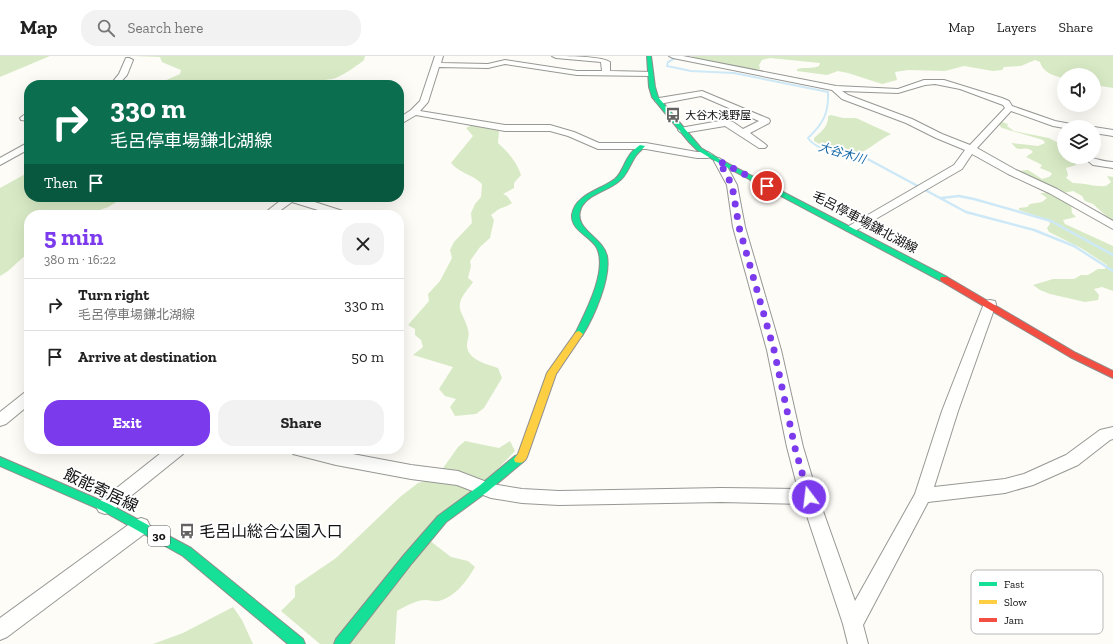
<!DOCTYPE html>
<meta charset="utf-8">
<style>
:root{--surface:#fff;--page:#f2f2f2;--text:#222;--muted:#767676;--line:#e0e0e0;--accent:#7c3aed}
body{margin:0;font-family:"Zilla Slab","Noto Sans JP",serif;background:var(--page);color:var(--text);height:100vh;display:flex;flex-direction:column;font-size:15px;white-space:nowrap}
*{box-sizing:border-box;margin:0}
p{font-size:13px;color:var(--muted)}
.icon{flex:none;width:22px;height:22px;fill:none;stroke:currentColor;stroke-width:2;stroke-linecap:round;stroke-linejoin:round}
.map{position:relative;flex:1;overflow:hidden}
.details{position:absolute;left:24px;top:154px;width:380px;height:244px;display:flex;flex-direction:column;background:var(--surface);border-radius:16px;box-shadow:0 4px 16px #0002}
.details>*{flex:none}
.hud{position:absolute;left:24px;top:24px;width:380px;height:122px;border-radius:16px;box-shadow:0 4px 16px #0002;background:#0b6e4f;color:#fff;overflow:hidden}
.buttons{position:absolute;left:1057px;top:12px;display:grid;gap:8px}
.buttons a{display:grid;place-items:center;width:44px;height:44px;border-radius:50%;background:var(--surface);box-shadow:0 4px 16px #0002;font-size:20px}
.pin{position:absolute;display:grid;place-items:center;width:34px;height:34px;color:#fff;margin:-17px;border:2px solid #fff;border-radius:50%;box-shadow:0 1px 4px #0007}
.me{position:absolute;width:44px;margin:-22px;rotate:345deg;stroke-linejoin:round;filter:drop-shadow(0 0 3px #0008)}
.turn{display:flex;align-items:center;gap:14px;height:84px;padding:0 20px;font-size:18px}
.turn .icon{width:52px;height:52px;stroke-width:2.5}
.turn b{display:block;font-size:28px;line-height:34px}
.then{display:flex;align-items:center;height:38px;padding:0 20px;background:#0003;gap:8px;font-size:15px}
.round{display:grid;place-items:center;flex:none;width:42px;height:42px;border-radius:16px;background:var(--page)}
.overview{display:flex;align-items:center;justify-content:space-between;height:68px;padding:0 20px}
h1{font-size:24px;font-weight:800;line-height:30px;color:var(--accent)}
.button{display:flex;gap:8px;margin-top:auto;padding:8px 20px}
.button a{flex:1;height:46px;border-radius:16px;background:var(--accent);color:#fff;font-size:16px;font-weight:800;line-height:46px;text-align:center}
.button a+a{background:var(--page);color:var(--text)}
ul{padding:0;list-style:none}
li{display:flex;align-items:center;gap:12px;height:52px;padding:0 20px;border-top:1px solid var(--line)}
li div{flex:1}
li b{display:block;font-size:15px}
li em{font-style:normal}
header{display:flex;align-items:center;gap:24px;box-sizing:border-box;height:56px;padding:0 20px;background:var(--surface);border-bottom:1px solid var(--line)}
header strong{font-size:19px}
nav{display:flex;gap:22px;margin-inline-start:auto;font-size:14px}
.search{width:280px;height:36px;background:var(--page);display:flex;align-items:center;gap:10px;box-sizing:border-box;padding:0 14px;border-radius:16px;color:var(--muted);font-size:15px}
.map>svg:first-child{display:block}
</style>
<header>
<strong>Map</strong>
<div class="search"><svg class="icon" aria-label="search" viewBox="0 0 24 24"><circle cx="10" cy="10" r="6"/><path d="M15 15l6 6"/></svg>Search here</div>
<nav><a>Map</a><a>Layers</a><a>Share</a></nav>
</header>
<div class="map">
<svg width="1113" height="588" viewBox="0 0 1113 588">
<rect width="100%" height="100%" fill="#fdfcf7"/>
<g fill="#d8eac5">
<path d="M0,0h50l-50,21z"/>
<path d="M133,0h232l-1,4c-7,6 -25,18 -32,19l-39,5 -22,-1 -21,2h-95l25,-11 1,-4 -17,-7 -2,-1 -2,-5z"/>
<path d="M691,0h422v32l-19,-3v-10h-30v3c-10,-2 -21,-5 -24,-16l-5,-2 -14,6 -17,1 -2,3 -9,1 -29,-5 -19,5 -37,-1 -13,2 2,8 -15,4 -34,-11 -10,-2 -11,4 -30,-4v-2c8,-2 14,0 22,-3l1,-3 -50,-5 -8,2 -3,5 1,4 -5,1 -47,-8z"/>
<path d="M831,59l12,3h13l35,16c-10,5 -18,12 -27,17 -8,4 -42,-4 -50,-10v-3c7,-6 15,-12 14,-22z"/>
<path d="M1002,66l6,2 -1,2 7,5 35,7 15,8v11l12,6v2l-10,3 2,7 -2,3 7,5c12,0 22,4 33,3l5,-4 -4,-6 6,1v45l-20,-18 -8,-3 -3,-5 -9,-5 -9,2 -49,-22 13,-1 14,9 7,-2 3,-3 -2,-2 -10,-4 2,-3 -16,-8 7,-5c-6,-7 -11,-1 -17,-4 -2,-2 -3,-4 -5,-5l27,3 7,-3 -2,-3 -41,-12 -3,-3z"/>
<path d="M472,69l27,6 -1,12c10,9 19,19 23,32l-7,8v5l-11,6 4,2 5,7 -5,3 -8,3 -8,6 3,5 -4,18 -10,9 -10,14 1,5 -3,12 5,4c-5,8 -15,16 -13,27 2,7 7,14 8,21 2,5 -1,10 -1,15 0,15 20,19 31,23l4,10 -18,30 -8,6 -21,2 -5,-9 6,-8 -11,-3 -6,-7 14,-22 -40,-12 10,-8 -2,-7 -6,-5v-6l-7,-4 21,-24 -1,-7 12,-13 12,-23 -2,-8 4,-8 18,-19 -1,-10 4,-9 6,-7 1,-13c-11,-11 -20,-9 -31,-21l22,-27 -7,-8z"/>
<path d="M29,116v25h96l-17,10 -21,8h-58v37l-21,19 -8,5v-88z"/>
<path d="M1040,137h8l23,11 1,9 4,4 -13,3 2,4 48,22v45l-11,-4 -8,2 5,6 -1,5 -13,2 -35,-8 -10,-4 -7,-5 20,-6h21l7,-4h7l10,-6h7l2,-4 -26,-17 -32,-16 -2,-4 3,-4 -1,-4 -30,-10v-2l8,-1 3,-3 12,-2 5,-4z"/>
<path d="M465,385l34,7 11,-7 5,10 -86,89 22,17 17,4 7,6c-9,15 -19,29 -36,34 -4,1 -9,-1 -13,-1 -10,0 -20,6 -29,11l-2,33h-75l-39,-33 14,-14v-11l41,-28 64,-61 18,-14 18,-5 22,-31z"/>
<path d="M233,551l9,13 11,24h-100l30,-11z"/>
</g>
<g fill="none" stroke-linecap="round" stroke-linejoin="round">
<path stroke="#cde8f7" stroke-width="2" d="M679,0l-11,6 -1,4 24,5 43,2 94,19c1,21 -5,32 -20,46 8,12 25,12 38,15"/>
<g stroke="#cde8f7" stroke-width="2.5">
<path d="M841,96l21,4 104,56 68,18 40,16 39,25"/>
<path d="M941,142l18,-2 15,3 77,22 62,34"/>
</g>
<g stroke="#979795" stroke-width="2">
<g id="street">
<path d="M435,0h8l-2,7 47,1 17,-4 72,11h25l-1,-9 -45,-4 -4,-2c13,0 49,0 58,6v9l43,1v4h-3l-73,-1 -72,-11 -17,4 -49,-1 -11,35 -8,9 85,14h45l24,7 25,11h47l51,9h11l5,3 -5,3h-11l-51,-9h-48l-30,-13 -18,-5h-45l-89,-16 -17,10v-7l12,-8 9,-9z"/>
<path d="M669,0h14l153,30 62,3 26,-9h20l58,18 7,3 3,5 43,15 21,4 2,2 -14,1 -11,-2 -42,-15 -34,37 39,22 41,19 56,32v8l-64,-36 -41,-19 -36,-20 -10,15 -107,62h-8l-2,-2 2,-2 107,-62 11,-15 -29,-12 -30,-15 -64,-24 -10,-9 -159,-32zM935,28l25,5 43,16 2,3 -35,37 -28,-11 -30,-15 -64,-24 -6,-4 56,2 27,-8z"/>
<path d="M126,2h3l4,2 -6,15 -9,10h-8l9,-11z"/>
<path d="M702,35l67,28 1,2 -1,2 -19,10 15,11 2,2 -2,2h-6l-34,-22 -42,7 -3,-1 -2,-2 2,-2 45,-8 8,2 10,7 16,-8 -58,-25 -42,8 -4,-3 4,-3z"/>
<path d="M24,59h5v6l-8,-1 -1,-2z"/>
<path d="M1094,71l19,3v6l-19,-3z"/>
<path d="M29,86v7l-29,16v-7z"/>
<path d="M1083,101c11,0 19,5 30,5v6l-20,-3z"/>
<path d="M719,102l5,3 13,24 8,42 36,123 22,97 15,50 37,104 60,-107 27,-83 43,-110 5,-1 5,1 1,3 -38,107 -24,76 71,-8 19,-5 42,-19 34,-25 13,-3v12l-3,1 -32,25 -45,20 -28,8 -77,9 -65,123 5,19h-20l-5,-20 -40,-120 -82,-2 -162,3 -37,-2 -31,-5 -34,-13 -46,-6 -75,-14 -43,-11 -2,-5h35l85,16 47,6 34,13 30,5 37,2 162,-3 77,1 -11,-42 -20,-97 -34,-123 -6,-42 -13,-24z"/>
<path d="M285,141h14l50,16 1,2h-16l-42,-13 -18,13h-12z"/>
<path d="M29,335v14l-23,19 -6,2v-14l24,-19z"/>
<path d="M166,393h19l-2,5 -72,58 -6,2 -6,-2 -3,-5 3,-5z"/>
<path d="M141,462l6,2 3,6 -3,6 -140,105 -7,3v-22l135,-98z"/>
</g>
</g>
<g stroke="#8e8d8b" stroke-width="2">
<g id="fast">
<path d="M647,0h4l4,31 3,10 43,51 20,12 226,117 1,2 -1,2h-6l-224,-119 -20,-12 -8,-8 -37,-45 -3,-10z"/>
<path d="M640,89l5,1c-3,4 -8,7 -10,11 -6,9 -8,19 -17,25 -11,9 -30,12 -37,26 -9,21 22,29 26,48 4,22 -13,61 -25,80h-6l-1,-2c10,-21 33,-63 22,-86 -6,-12 -26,-17 -25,-33 3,-21 29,-25 43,-36 7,-6 9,-16 14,-23 3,-5 7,-8 11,-11z"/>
<path d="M519,399l4,1 1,3 -1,3 -36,30 -41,30 -34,41 -63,81h-15l2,-5 68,-84 34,-39 41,-30 36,-30z"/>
<path d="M0,401l109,47 82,44 112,91 2,5h-17l-105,-88 -82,-46 -101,-44z"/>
</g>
</g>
<g stroke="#8e8d8b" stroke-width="2">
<path id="slow" d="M579,275l4,3 -27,40 -29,83c-2,5 -6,7 -12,5l-1,-3 4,-5 29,-81 29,-41z"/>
</g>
<g stroke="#8e8d8b" stroke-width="2">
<path id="jam" d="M941,221h6l129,76 37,18v7l-43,-21 -129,-76 -1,-2z"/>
</g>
<use href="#street" fill="#fffffe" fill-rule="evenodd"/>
<use href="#fast" fill="#16e098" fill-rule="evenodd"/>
<use href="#slow" fill="#ffcf43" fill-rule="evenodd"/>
<use href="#jam" fill="#f24e42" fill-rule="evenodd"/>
</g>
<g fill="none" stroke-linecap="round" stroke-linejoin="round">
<path stroke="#7c3aed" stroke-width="7" stroke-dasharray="0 12.6" d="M767,130l-48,-25 13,24 7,42 35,123 21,98 14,49"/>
</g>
<defs>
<g id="bus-bare" transform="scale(1.2)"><path d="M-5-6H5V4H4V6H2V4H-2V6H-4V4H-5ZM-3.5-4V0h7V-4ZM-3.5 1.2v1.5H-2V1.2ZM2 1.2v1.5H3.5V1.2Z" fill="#646362" stroke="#fff" stroke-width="2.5" paint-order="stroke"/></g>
</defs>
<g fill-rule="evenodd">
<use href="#bus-bare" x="673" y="59"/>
<use href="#bus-bare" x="187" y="475"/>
</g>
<g text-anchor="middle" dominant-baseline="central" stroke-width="4" stroke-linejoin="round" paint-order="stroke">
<g font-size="11" fill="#111" stroke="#fff" text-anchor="start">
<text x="685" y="59">大谷木浅野屋</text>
</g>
<g font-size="12" font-style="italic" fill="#1768a6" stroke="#fff">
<text transform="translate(842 97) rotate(16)">大谷木川</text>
</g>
<rect fill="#fff" stroke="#585858" stroke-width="1" x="148" y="470" width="22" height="20" rx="3"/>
<g font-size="12" font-weight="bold" fill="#111">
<text x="159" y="480">30</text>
</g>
<g font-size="13" fill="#111" stroke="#fff">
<text transform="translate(865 166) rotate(28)">毛呂停車場鎌北湖線</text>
</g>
<g font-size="16" fill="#111" stroke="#fff">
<text transform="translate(101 434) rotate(25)">飯能寄居線</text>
</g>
<g font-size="16" fill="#111" stroke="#fff" text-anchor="start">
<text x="199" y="475">毛呂山総合公園入口</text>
</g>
</g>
<rect x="971" y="514" width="132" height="64" rx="6" fill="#fff" stroke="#b8b8b8" stroke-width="1"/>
<rect x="979" y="526" width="18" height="4" fill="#16e098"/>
<rect x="979" y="544" width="18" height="4" fill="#ffcf43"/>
<rect x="979" y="562" width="18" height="4" fill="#f24e42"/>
<g font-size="11" fill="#111">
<text x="1004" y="532">Fast</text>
<text x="1004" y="550">Slow</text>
<text x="1004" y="568">Jam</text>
</g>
</svg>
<div class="buttons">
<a><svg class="icon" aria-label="sound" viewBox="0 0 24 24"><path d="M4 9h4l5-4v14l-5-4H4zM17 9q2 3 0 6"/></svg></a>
<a><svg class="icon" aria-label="layers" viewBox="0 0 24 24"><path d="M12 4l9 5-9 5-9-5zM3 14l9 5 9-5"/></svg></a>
</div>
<div class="pin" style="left:767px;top:130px;background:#d93025"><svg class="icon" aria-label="arrive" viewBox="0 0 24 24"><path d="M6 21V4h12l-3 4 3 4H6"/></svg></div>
<svg class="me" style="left:809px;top:441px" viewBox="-20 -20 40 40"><circle r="17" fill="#7c3aed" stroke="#fff" stroke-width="3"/><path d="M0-11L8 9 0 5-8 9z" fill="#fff"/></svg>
<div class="hud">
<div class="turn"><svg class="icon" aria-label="right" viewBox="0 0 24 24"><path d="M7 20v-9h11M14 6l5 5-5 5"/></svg><div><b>330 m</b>毛呂停車場鎌北湖線</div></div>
<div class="then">Then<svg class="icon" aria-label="arrive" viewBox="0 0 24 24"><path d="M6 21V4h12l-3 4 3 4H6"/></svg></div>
</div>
<section class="details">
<div class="overview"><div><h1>5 min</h1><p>380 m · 16:22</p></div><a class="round"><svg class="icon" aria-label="close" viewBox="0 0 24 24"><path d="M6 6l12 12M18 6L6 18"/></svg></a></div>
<ul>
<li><svg class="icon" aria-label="right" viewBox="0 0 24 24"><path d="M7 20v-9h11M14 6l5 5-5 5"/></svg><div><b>Turn right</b><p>毛呂停車場鎌北湖線</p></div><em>330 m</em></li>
<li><svg class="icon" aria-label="arrive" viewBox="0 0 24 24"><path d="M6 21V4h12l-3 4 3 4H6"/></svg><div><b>Arrive at destination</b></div><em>50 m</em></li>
</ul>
<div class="button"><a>Exit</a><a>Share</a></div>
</section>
</div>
